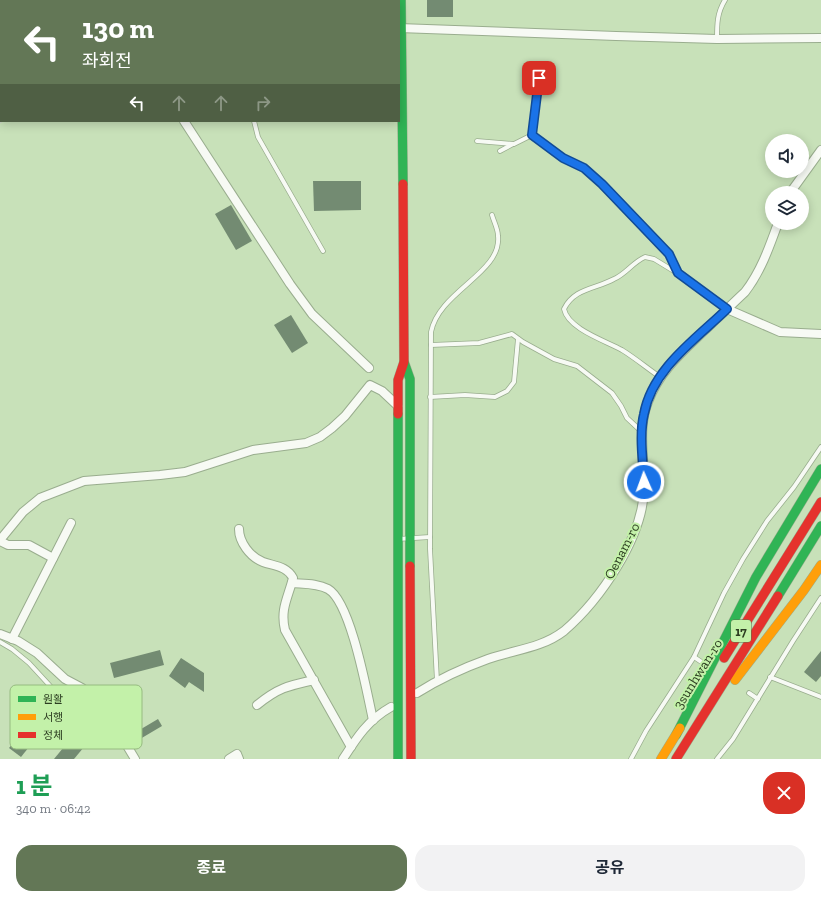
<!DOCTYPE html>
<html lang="ko">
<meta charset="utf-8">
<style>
:root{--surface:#fff;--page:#f2f2f3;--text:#1f2937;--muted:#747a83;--accent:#637756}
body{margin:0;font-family:"Zilla Slab","Noto Sans KR",serif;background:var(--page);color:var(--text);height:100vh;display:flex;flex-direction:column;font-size:15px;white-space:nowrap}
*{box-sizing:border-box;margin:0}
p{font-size:13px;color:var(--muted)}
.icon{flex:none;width:22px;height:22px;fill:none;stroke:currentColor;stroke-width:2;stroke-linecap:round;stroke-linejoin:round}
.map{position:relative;height:759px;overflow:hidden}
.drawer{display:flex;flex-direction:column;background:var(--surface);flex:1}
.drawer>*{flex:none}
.hud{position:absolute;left:0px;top:0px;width:400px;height:122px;box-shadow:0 2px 10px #0003;background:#637756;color:#fff;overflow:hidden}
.controls{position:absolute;left:765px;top:134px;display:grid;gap:8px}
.controls a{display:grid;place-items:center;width:44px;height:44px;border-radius:50%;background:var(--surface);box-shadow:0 2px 10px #0003;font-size:20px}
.pin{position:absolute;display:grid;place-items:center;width:34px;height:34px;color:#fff;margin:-17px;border-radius:8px;box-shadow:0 2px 6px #0006}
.me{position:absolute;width:44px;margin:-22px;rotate:358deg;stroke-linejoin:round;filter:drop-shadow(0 0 3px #0008)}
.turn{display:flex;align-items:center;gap:14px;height:84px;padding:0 16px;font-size:18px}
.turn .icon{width:52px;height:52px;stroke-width:2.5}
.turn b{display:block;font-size:28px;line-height:34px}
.lanes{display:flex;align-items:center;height:38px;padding:0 16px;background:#0003;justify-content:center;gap:20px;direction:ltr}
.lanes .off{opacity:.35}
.round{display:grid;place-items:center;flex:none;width:42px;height:42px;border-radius:16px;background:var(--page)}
.head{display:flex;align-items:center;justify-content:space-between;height:68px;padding:0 16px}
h1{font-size:24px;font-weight:700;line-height:30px;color:#1e9e55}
.action{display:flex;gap:8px;margin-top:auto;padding:8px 16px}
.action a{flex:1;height:46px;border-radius:16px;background:var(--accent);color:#fff;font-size:16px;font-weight:700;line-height:46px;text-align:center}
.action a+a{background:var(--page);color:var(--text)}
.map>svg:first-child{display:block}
</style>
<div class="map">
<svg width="821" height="759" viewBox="0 0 821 759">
<rect width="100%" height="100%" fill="#c8e1b9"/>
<g fill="#738b72">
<rect x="427" y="0" width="26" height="17"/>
<path d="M313,181h48v29l-47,1z"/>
<path d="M231,205l21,36 -16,9 -21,-36z"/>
<path d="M291,315l17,28 -16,10 -18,-28z"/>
<path d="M160,650l4,15 -50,13 -4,-15z"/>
<path d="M821,651v25l-5,6 -12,-10z"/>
<path d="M181,658l23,15v19l-15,-10 -4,6 -16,-12z"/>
<path d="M45,703l12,9 -36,45 -12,-9z"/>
<path d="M158,719l4,7 -27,16 -4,-7z"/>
<path d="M77,731l12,10 -15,18h-20z"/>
</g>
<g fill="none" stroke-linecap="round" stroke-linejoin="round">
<g stroke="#99ad8e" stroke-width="5.5">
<g id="lane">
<path d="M717,39c0,-15 0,-26 8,-39"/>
<path d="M539,78l-7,57 31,23 21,10 18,16 67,70 9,19 49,36"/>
<path d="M254,121l4,16 65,114"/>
<path d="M477,141l37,3 18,-9"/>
<path d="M500,151l13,-7"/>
<path d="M431,345l48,-2 33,-9 11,8 31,17 23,7 35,27 9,13 6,12 15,14"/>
<path d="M660,377c-13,-9 -25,-19 -38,-27 -16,-9 -54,-21 -58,-41 10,-21 32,-20 50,-30 12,-5 19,-17 31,-22l9,2 23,14"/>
<path d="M430,397l35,-2 30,2 12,-6 7,-9 4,-43"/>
<path d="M398,539l32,-2"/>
<path d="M0,642l12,7 17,14 23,25 22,10 12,11 15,35"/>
<path d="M694,657l12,8"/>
<path d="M770,677l51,20"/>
<path d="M437,681l-7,-132 1,-217c8,-41 71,-59 67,-96 0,-7 -4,-14 -6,-21"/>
<path d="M749,693l9,6"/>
<path d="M50,697l2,-9"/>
<path d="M631,759l15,-28 48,-74 30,-64 19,-34 24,-38 27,-34 27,-40"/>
<path d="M717,759l16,-20 60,-98 28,-43"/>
</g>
</g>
<g stroke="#99ad8e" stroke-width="10">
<g id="street">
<path d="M0,17h1"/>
<path d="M399,28l217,8 101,3 104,-1"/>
<path d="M184,121l106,163 22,30 57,54"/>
<path d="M790,193l31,-43"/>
<path d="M727,309l53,23 41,2"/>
<path d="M239,529c0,13 11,28 24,33 11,4 24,4 30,16 -5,20 -13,31 -8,52l66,117"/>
<path d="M0,540l23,-28 17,-14 44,-17 76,-6 25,-3 68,-22 53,-7 14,-6 12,-9 13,-12 25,-31 12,6 16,15"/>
<path d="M0,541l8,4h21l24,13"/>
<path d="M292,583c11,1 25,0 36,6 23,13 39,104 45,131"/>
<path d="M0,634l18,7 19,12 28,26 17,9 16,13 13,18 24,40"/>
<path d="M12,639l59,-116"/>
<path d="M417,693c22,-14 46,-25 71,-34 26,-9 54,-11 76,-28 36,-31 79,-93 80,-142 1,-28 -7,-60 4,-87 11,-30 33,-49 55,-70 14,-13 28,-27 42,-40 16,-21 24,-44 33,-69"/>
<path d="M257,705c21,-17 30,-19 57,-25"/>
<path d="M229,759l8,-5 2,5"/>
<path d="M343,759c14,-22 25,-39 48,-52"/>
</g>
</g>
<g stroke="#99ad8e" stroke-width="10">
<g id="fast">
<path d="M401,0l2,184"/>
<path d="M404,362l6,17v187"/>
<path d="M398,414v345"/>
<path d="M778,596l43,-70"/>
<path d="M676,735l80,-158 65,-108"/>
</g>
</g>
<g stroke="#99ad8e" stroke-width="10">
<g id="slow">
<path d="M735,680l69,-90 17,-25"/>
<path d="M661,759l19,-31"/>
</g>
</g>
<g stroke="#99ad8e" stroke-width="10">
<g id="jam">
<path d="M398,414v-34l6,-18 -1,-178"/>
<path d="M410,566l1,193"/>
<path d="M724,658l97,-156"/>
<path d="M676,759l102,-163"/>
</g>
</g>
<use href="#lane" stroke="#f7faf4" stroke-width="4"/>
<use href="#street" stroke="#f7faf4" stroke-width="8"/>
<use href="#fast" stroke="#30b455" stroke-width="9"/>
<use href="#slow" stroke="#ff9f0a" stroke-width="9"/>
<use href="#jam" stroke="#e5322d" stroke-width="9"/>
<g stroke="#c9d0c4" stroke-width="4.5">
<g id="rail">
<path d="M113,1l1,-1"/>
<path d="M0,121l1,-1"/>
</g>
</g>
<use href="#rail" stroke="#c3f1a9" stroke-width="3" stroke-dasharray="9" stroke-linecap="butt"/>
</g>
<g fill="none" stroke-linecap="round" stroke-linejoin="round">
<g stroke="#114b97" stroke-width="10">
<path id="route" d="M539,78l-7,57 31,23 21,10 18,16 67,70 9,19 49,36c-31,30 -75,60 -83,105 -5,21 -1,46 0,68"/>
</g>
<use href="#route" stroke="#1a73e8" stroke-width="7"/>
</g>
<g text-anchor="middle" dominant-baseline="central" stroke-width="4" stroke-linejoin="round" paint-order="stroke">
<rect fill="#c3f1a9" stroke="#59744a" stroke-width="1" x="731" y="620" width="20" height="22" rx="3"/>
<g font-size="13" font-weight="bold" fill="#2c3e21">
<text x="741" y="631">17</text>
</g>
<g font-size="14" fill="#2c3e21" stroke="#c3f1a9">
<text transform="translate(622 551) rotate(-63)">Oenam-ro</text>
<text transform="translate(698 674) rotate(-58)">3sunhwan-ro</text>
</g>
</g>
<rect x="10" y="685" width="132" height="64" rx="6" fill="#c3f1a9" stroke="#96bb80" stroke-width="1"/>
<rect x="18" y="696" width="18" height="6" fill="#30b455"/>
<rect x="18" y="714" width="18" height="6" fill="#ff9f0a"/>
<rect x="18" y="732" width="18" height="6" fill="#e5322d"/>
<g font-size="11" fill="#2c3e21">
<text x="43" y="703">원활</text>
<text x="43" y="721">서행</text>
<text x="43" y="739">정체</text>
</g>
</svg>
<div class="controls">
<a><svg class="icon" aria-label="sound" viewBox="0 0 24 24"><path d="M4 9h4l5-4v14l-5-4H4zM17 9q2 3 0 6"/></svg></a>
<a><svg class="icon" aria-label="layers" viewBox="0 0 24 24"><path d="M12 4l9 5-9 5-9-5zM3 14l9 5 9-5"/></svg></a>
</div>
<div class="pin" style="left:539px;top:78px;background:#d93025"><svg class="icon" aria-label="arrive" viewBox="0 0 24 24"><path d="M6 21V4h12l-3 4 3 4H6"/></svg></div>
<svg class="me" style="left:644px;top:482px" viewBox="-20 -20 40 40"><circle r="17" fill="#1a73e8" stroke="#fff" stroke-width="3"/><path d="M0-11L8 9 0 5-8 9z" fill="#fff"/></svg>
<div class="hud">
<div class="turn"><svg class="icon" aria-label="left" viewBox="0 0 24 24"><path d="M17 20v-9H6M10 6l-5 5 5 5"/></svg><div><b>130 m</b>좌회전</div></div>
<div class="lanes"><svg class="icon" aria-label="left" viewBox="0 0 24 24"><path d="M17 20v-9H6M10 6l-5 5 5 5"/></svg><svg class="icon off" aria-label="ahead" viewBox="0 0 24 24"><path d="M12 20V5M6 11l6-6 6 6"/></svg><svg class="icon off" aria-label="ahead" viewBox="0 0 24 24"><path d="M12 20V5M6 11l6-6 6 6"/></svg><svg class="icon off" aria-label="right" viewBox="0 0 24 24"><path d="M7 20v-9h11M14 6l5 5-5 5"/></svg></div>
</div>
</div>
<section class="drawer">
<div class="head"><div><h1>1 분</h1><p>340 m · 06:42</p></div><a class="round" style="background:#d93025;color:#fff"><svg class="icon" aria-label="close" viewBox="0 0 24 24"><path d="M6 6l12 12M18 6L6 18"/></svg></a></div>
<div class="action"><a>종료</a><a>공유</a></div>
</section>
